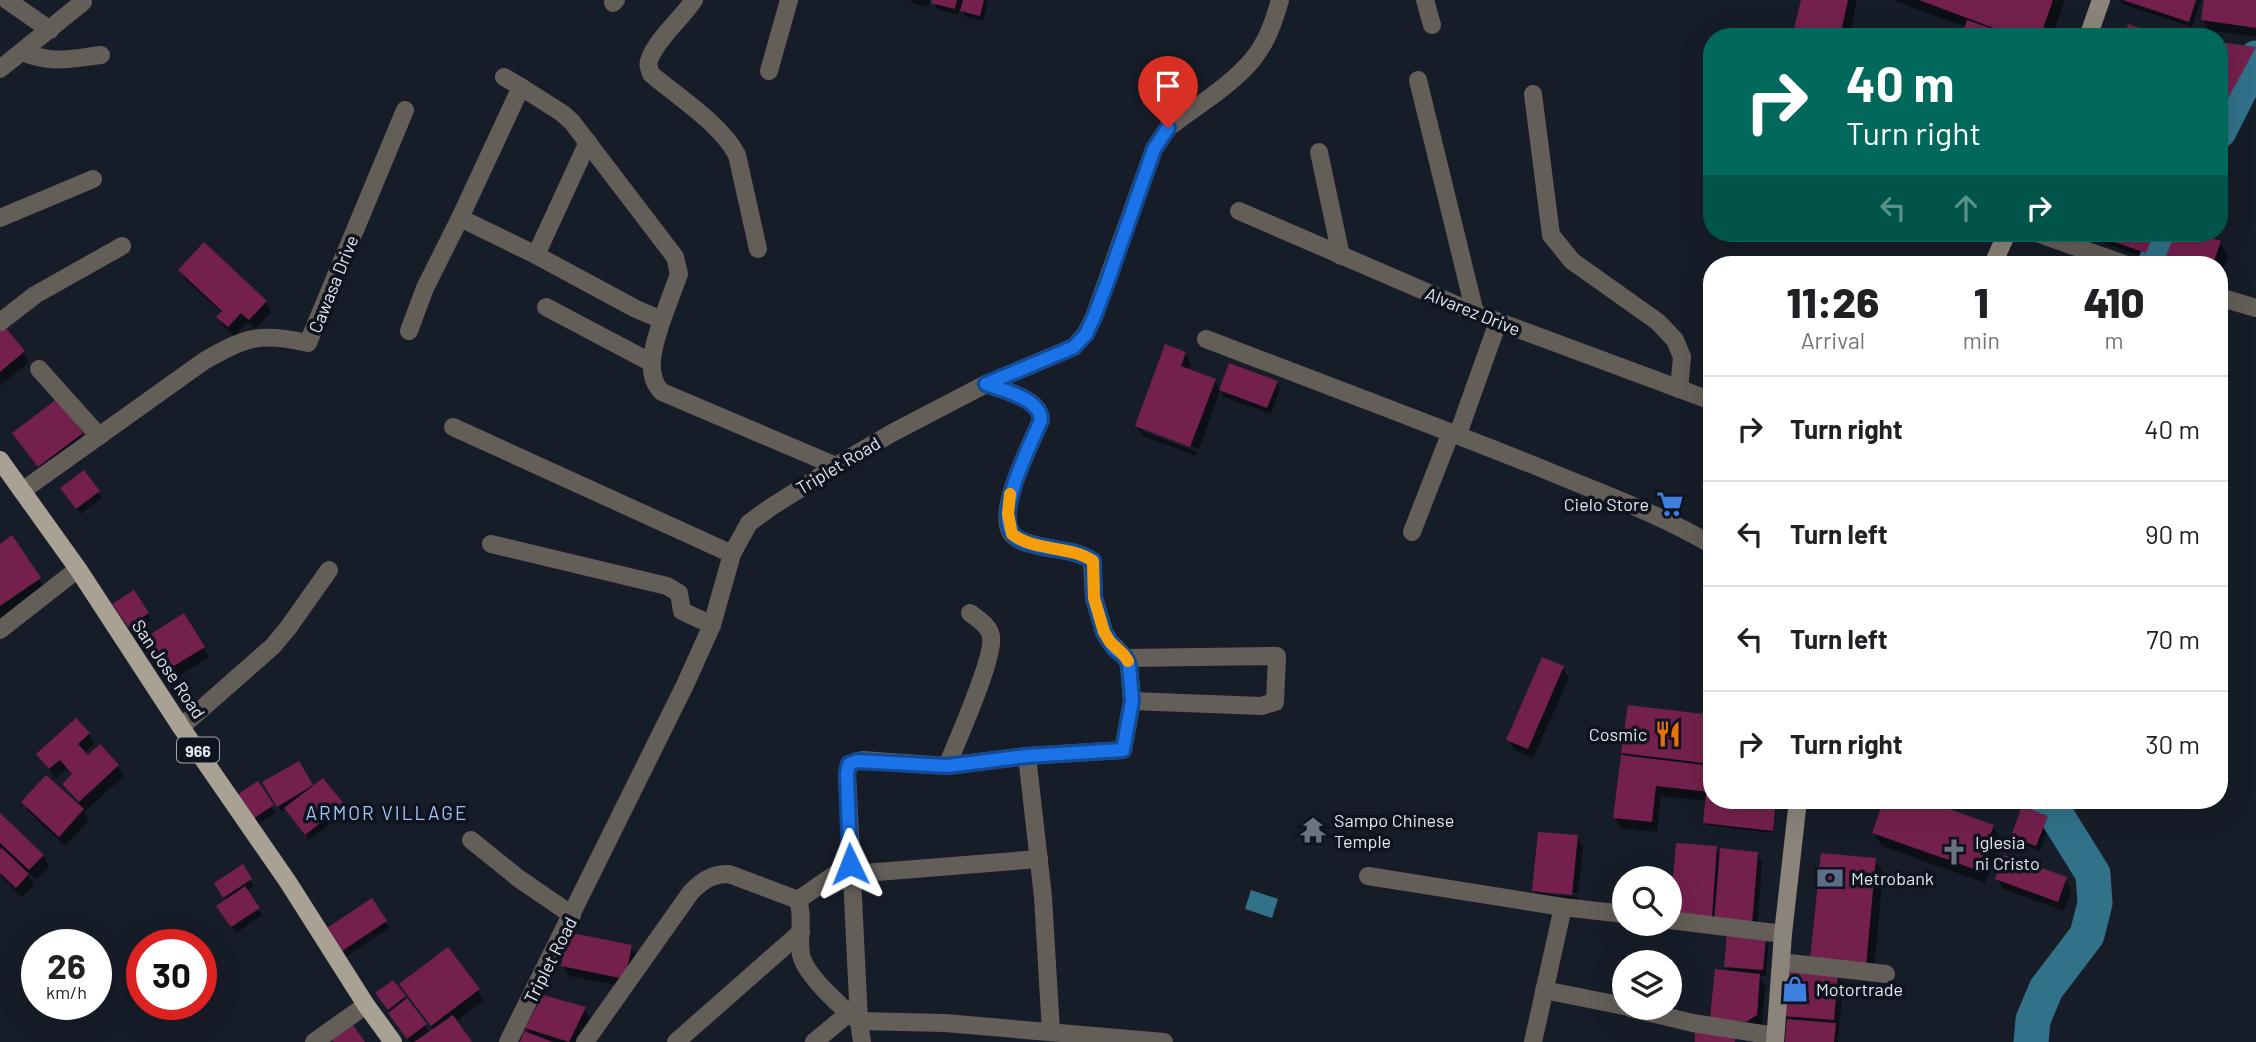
<!DOCTYPE html>
<style>
:root{--surface:#fff;--page:#f2f2f2;--text:#202124;--muted:#757577;--line:#e0e0e0}
body{margin:0;font-family:Barlow,sans-serif;background:var(--page);color:var(--text);height:100vh;display:flex;flex-direction:column;font-size:26px;white-space:nowrap}
*{box-sizing:border-box;margin:0}
p{font-size:23px;color:var(--muted)}
.icon{flex:none;width:38px;height:38px;fill:none;stroke:currentColor;stroke-width:2;stroke-linecap:round;stroke-linejoin:round}
.map{position:relative;flex:1;overflow:hidden}
.sheet{position:absolute;left:1703px;top:256px;width:525px;height:553px;display:flex;flex-direction:column;background:var(--surface);border-radius:28px;box-shadow:0 7px 28px #0002}
.sheet>*{flex:none}
.banner{position:absolute;left:1703px;top:28px;width:525px;height:214px;border-radius:28px;box-shadow:0 7px 28px #0002;background:#00695c;color:#fff;overflow:hidden}
.fabs{position:absolute;left:1612px;top:866px;display:grid;gap:14px}
.fabs a{display:grid;place-items:center;width:70px;height:70px;border-radius:50%;background:var(--surface);box-shadow:0 7px 28px #0002;font-size:35px}
.speed{position:absolute;left:21px;top:929px;display:flex;gap:14px;font-size:35px;font-weight:700;text-align:center}
.speed>*{display:grid;place-content:center;width:91px;height:91px;border-radius:50%;background:var(--surface);box-shadow:0 7px 28px #0002;line-height:1}
.speed small{font-size:18px;font-weight:400}
.speed .limit{border:10px solid #d22;background:#fff;color:#111}
.pin{position:absolute;display:grid;place-items:center;width:60px;height:60px;color:#fff;margin:-72px -30px;border-radius:50% 50% 50% 0;rotate:-45deg;box-shadow:0 0 7px #0007}
.pin .icon{rotate:45deg}
.me{position:absolute;width:77px;margin:-38px;rotate:358deg;stroke-linejoin:round;filter:drop-shadow(0 0 5px #0008)}
.turn{display:flex;align-items:center;gap:24px;height:147px;padding:0 28px;font-size:32px}
.turn .icon{width:91px;height:91px;stroke-width:2.5}
.turn b{display:block;font-size:49px;line-height:60px}
.lanes{display:flex;align-items:center;height:66px;padding:0 28px;background:#0003;justify-content:center;gap:35px;direction:ltr}
.lanes .off{opacity:.35}
.eta{display:flex;justify-content:space-evenly;align-items:center;height:119px;text-align:center}
.eta b{font-size:42px;font-weight:800;line-height:49px}
ul{padding:0;list-style:none}
li{display:flex;align-items:center;gap:21px;height:105px;padding:0 28px;border-top:2px solid var(--line)}
li div{flex:1}
li b{display:block;font-size:26px}
li em{font-style:normal}
.map>svg:first-child{display:block}
</style>
<div class="map">
<svg width="2256" height="1042" viewBox="0 0 2256 1042">
<rect width="100%" height="100%" fill="#171d28"/>
<path fill="#317289" d="M1251,890l27,9 -6,19 -27,-9z"/>
<g fill="#0007">
<path d="M910,0h20l-2,7 -16,-4z"/>
<path d="M934,0h53l1,2 -5,19 -17,-4 -6,-10 -2,8 -21,-6z"/>
<path d="M1803,0h54l-8,37h-55z"/>
<path d="M1896,0h169l-13,37h-90l4,-10 -69,-25z"/>
<path d="M2119,0h82v1l-9,26 -71,-23z"/>
<path d="M2206,0h50v37l-47,-7 -6,-11z"/>
<path d="M2219,44l36,5 1,2v23l-37,68z"/>
<path d="M2075,233h84l-9,26z"/>
<path d="M2177,233h16l27,10 8,13 -9,24v-16h-51l-2,-2z"/>
<path d="M180,270l86,32 5,10 -16,17 -7,-7 -14,14 -10,-9 -6,-10 4,-4 -36,-33z"/>
<path d="M0,334l24,18 5,10 -29,24z"/>
<path d="M1185,353l6,11 -3,7 27,9 5,10 -21,59 -57,-22v4l55,21 -1,4 -53,-20 -6,-10z"/>
<path d="M1277,382l3,7 -9,25 -47,-17 -3,-7z"/>
<path d="M56,402l31,42 -42,32 -25,-33z"/>
<path d="M98,492l4,6 -21,16 -15,-19z"/>
<path d="M12,538l33,51 -45,30v-73z"/>
<path d="M115,605l33,9 3,6 -18,12z"/>
<path d="M183,616l26,41 -38,24 -20,-32z"/>
<path d="M1563,668l6,10 -36,80 -19,-8 -6,-10z"/>
<path d="M1712,717v83h24l39,5 2,2 -4,26 -67,-8 -1,-3 2,-21 -46,-5 -4,36 -36,-4 -6,-10 10,-61 -2,-4z"/>
<path d="M89,734l5,10 -10,9 4,4 12,-10 18,19 6,10 -40,36 4,9 -23,25 -36,-34 -6,-10 55,4 2,-2 -15,-20 8,-8 -6,-7 -11,9 -18,-23z"/>
<path d="M298,763l15,25 10,-8 23,32 -37,28 -22,-31 -5,3 -18,-29z"/>
<path d="M257,784l19,29 -18,11 -18,-29z"/>
<path d="M1885,800h33l75,26 7,14 -15,43 -103,-37 -8,-13z"/>
<path d="M2018,800h25l-3,8z"/>
<path d="M0,816l43,40 6,10 -13,13 -10,-8 8,14 -12,12 -16,-15 -6,-10v-19l3,-4 -3,-3z"/>
<path d="M2047,818l3,6 -10,27 -24,-9 -3,-6z"/>
<path d="M1577,837l6,10 -5,46 -40,-4v4l40,4 -1,7 -37,-4 -6,-10z"/>
<path d="M1716,848l5,8 36,-3 5,10 -5,72 -79,-11z"/>
<path d="M1875,860l8,13 -10,106 -37,-4 7,11 -5,56h-51l1,-19 -4,-7 37,-42z"/>
<path d="M242,867l12,19 -8,5 16,24 -26,18 -14,-21 5,-11 -11,-17z"/>
<path d="M2065,878l6,11 -7,22 -61,-22 -6,-10z"/>
<path d="M386,922l3,6 -42,28 -14,-21z"/>
<path d="M1765,939l3,7 -2,30h-7l6,10 -3,40 -50,-9 17,-44 -3,-7z"/>
<path d="M631,947l6,10 -6,31 -62,-12 -6,-10z"/>
<path d="M448,950l36,50 -28,22 14,20h-59l-30,-42 12,-18 37,51 4,-3 -33,-46z"/>
<path d="M585,1009l5,10 -11,23h-57l9,-6 -4,-8z"/>
</g>
<g fill="none" stroke-linecap="round" stroke-linejoin="round">
<g stroke="#317289" stroke-width="35">
<path d="M2219,131l37,-73"/>
<path d="M2155,264l12,-31"/>
<path d="M2031,1042l2,-22 13,-31 41,-54 8,-32 -2,-29 -46,-74"/>
</g>
</g>
<g fill="#73204d">
<path d="M932,0h25l-2,9 -24,-6z"/>
<path d="M963,0h21l-4,16 -20,-5z"/>
<path d="M1801,0h47l-8,37h-48z"/>
<path d="M1919,0h134l-13,37h-22z"/>
<path d="M2123,0h73l-7,22z"/>
<path d="M2204,0h52v28l-55,-8z"/>
<path d="M1967,20l46,16v1h-52z"/>
<path d="M2128,24l35,12v1h-39z"/>
<path d="M2219,42l37,5 -37,68z"/>
<path d="M2088,233h66l-8,20z"/>
<path d="M2175,233h23l23,8 -8,23h-43l-6,-2z"/>
<path d="M204,242l63,59 -18,19 -8,-7 -13,14 -12,-10 6,-6 -44,-41z"/>
<path d="M5,327l20,24 -25,21v-41z"/>
<path d="M1165,344l21,8 -5,14 35,13 -26,68 -55,-21z"/>
<path d="M1229,363l49,18 -11,27 -48,-18z"/>
<path d="M57,399l26,34 -45,34 -26,-34z"/>
<path d="M84,470l16,21 -24,18 -16,-21z"/>
<path d="M12,535l29,43 -41,28v-62z"/>
<path d="M134,590l15,23 -21,14 -16,-23z"/>
<path d="M184,613l21,34 -41,25 -21,-33z"/>
<path d="M1542,657l22,9 -36,83 -22,-9z"/>
<path d="M1628,705l84,10v49l-91,-11z"/>
<path d="M76,718l14,15 -12,11 10,11 12,-11 19,21 -40,37 -17,-18 10,-10 -12,-14 -11,9 -13,-15z"/>
<path d="M1621,755l91,11 -2,26 -54,-6 -4,36 -39,-4z"/>
<path d="M299,761l14,24 -36,22 -15,-25z"/>
<path d="M46,775l38,34 -25,28 -38,-35z"/>
<path d="M323,778l21,26 -39,31 -21,-27z"/>
<path d="M258,781l16,24 -21,14 -15,-25z"/>
<path d="M1706,794l6,1v5h38l26,3 -3,28 -70,-8z"/>
<path d="M1884,800h40l70,25 -17,45 -105,-37z"/>
<path d="M2022,806l26,10 -12,30 -25,-10z"/>
<path d="M0,813l44,42 -15,15 -29,-27z"/>
<path d="M1538,832l40,3 -6,60 -40,-4z"/>
<path d="M1676,843l41,3 -5,72 -42,-3z"/>
<path d="M2,848l27,26 -13,14 -16,-15v-23z"/>
<path d="M1720,848l38,4 -6,73 -38,-3z"/>
<path d="M1821,853l55,5 -10,108 -56,-6z"/>
<path d="M2004,855l63,22 -9,25 -63,-23z"/>
<path d="M243,864l9,15 -29,19 -9,-15z"/>
<path d="M245,886l15,22 -29,19 -15,-21z"/>
<path d="M372,898l15,23 -45,30 -15,-23z"/>
<path d="M567,932l65,13 -7,34 -64,-13z"/>
<path d="M1727,934l39,4 -3,32 -39,-3z"/>
<path d="M448,947l32,42 -49,37 -32,-42z"/>
<path d="M1715,969l45,5 -3,41 -11,7 -36,-4z"/>
<path d="M1786,970l52,4 -4,46 -52,-4z"/>
<path d="M393,980l13,16 -18,14 -13,-17z"/>
<path d="M543,995l43,12 -17,35 -44,-14z"/>
<path d="M407,998l20,26 -20,15 -19,-26z"/>
<path d="M453,1015l19,27h-58z"/>
<path d="M1787,1019l49,4 -2,19h-49z"/>
<path d="M353,1025l12,17h-31l-2,-2z"/>
<path d="M1695,1030l40,3v9h-40z"/>
<path d="M524,1031l29,11h-33z"/>
</g>
<g fill="none" stroke-linecap="round" stroke-linejoin="round">
<g stroke="#635e58" stroke-width="18">
<path d="M7,0l43,30"/>
<path d="M694,0c-12,18 -36,38 -44,58 -3,6 -1,10 1,16 27,23 70,50 86,81l21,94"/>
<path d="M1425,0l7,25"/>
<path d="M613,3l3,-3"/>
<path d="M22,52c31,12 46,7 79,3"/>
<path d="M0,69l83,-67"/>
<path d="M769,71l20,-71"/>
<path d="M1418,80l57,233"/>
<path d="M521,87l41,26 10,9 103,135 4,17 -17,46"/>
<path d="M1533,94l18,141 21,26 86,61 17,18 7,17 -3,32"/>
<path d="M1319,152l22,104"/>
<path d="M1239,211l236,102 237,88"/>
<path d="M0,218l93,-39"/>
<path d="M460,218l76,37 100,54 26,11c-7,21 -19,54 0,72l174,74"/>
<path d="M2037,233l87,31"/>
<path d="M536,255l52,-113"/>
<path d="M2219,297l37,11"/>
<path d="M546,307l106,56"/>
<path d="M0,322l35,-27 87,-49"/>
<path d="M409,331l16,-43 35,-70 61,-131 -17,-10"/>
<path d="M1206,339c112,43 225,85 337,130 57,24 115,44 169,76"/>
<path d="M39,369l60,67"/>
<path d="M453,427l279,127"/>
<path d="M1458,434l40,-112"/>
<path d="M22,491l182,-130c42,-24 56,-29 104,-18l97,-233"/>
<path d="M1412,532l39,-100"/>
<path d="M491,544l176,42 12,7 3,18 30,14"/>
<path d="M0,630l78,-61"/>
<path d="M1126,658l151,-2 -2,46 -14,4 -129,-5"/>
<path d="M181,727l92,-81 15,-18 41,-58"/>
<path d="M1027,756l16,141 8,135"/>
<path d="M947,766c9,-23 48,-109 44,-129 -1,-11 -13,-18 -21,-24"/>
<path d="M471,840l47,38 54,37"/>
<path d="M852,874l187,-15"/>
<path d="M1368,876l195,31 61,7"/>
<path d="M798,900l52,-36"/>
<path d="M1670,920l113,14"/>
<path d="M1781,962l105,12"/>
<path d="M1544,990l80,16"/>
<path d="M1630,1008l63,15 82,13"/>
<path d="M314,1042l52,-37"/>
<path d="M585,1042l106,-150c12,-12 21,-18 38,-18l69,26c6,18 0,36 3,55 5,21 41,53 58,66l86,2 219,19"/>
<path d="M676,1042l125,-110"/>
<path d="M814,1042l35,-29"/>
<path d="M862,1042l-3,-21 -12,-247 2,-10 13,-4 85,6 80,-10 96,-6 9,-49 -3,-36 -3,-7 -16,-16 -6,-10 -10,-34 -2,-37c-14,-11 -39,-11 -57,-16 -8,-2 -18,-4 -24,-12 -15,-23 20,-89 30,-113 -1,-22 -37,-29 -55,-36"/>
<path d="M1533,1042l30,-135"/>
</g>
<path stroke="#635e58" stroke-width="18" d="M508,1042l177,-357 27,-60 20,-71 17,-31 22,-16 65,-41 56,-33 94,-49 88,-37 12,-14 8,-16 60,-168 14,-21c27,-21 64,-43 85,-69 14,-17 21,-38 27,-59"/>
<g stroke="#8b847a" stroke-width="18">
<path d="M2088,37l13,-37"/>
<path d="M1993,264l14,-31"/>
<path d="M1775,1042l8,-108 15,-134"/>
</g>
<path stroke="#aaa195" stroke-width="18" d="M0,460l78,109 103,158 107,155 78,123 27,37"/>
</g>
<g fill="none" stroke-linecap="round" stroke-linejoin="round">
<g stroke="#114b97" stroke-width="18">
<path id="route" d="M850,864l-3,-90 2,-10 8,-3 90,5 80,-10 96,-6 9,-49 -3,-36 -3,-7 -12,-10 -10,-16 -10,-34 -1,-37c-15,-11 -40,-11 -58,-16 -8,-2 -18,-4 -23,-12 -16,-23 19,-89 29,-113 -1,-22 -37,-29 -55,-36l88,-37 12,-13 8,-17 14,-37 46,-131 14,-21"/>
</g>
<use href="#route" stroke="#1a73e8" stroke-width="12"/>
<path stroke="#f59e0b" stroke-width="12" d="M1010,494l-2,20 4,20c23,18 57,11 81,27l1,37 10,34 6,10 14,13 4,6"/>
</g>
<defs>
<g id="supermarket-bare" transform="scale(2.1)"><path d="M-6-5.5h2.5l.6 2H6L4.5 2H-2.5L-4.4-4H-6ZM-1.5 3.2a1.3 1.3 0 1 0 .1 0ZM3 3.2a1.3 1.3 0 1 0 .1 0Z" fill="#3f7fe0" stroke="#0e131e" stroke-width="2.5" paint-order="stroke"/></g>
<g id="restaurant-bare" transform="scale(2.1)"><path d="M-5-6h1v4h1v-4h1v4h1v-4h1v5L-1.5 .5V6h-2V.5L-5-1ZM5-6V6H3V1.5H1.5Q1.5-4 5-6Z" fill="#e8710a" stroke="#0e131e" stroke-width="2.5" paint-order="stroke"/></g>
<g id="temple-bare" transform="scale(2.1)"><path d="M0-6L5-2H3V0L6.5 2.5H4V6H1.5V3h-3V6H-4V2.5H-6.5L-3 0V-2H-5Z" fill="#6b7280" stroke="#0e131e" stroke-width="2.5" paint-order="stroke"/></g>
<g id="church-bare" transform="scale(2.1)"><path d="M-1.2-6h2.4v3.5h3.3v2.4h-3.3V6h-2.4V-.1h-3.3v-2.4h3.3Z" fill="#6b7280" stroke="#0e131e" stroke-width="2.5" paint-order="stroke"/></g>
<g id="bank-bare" transform="scale(2.1)"><path d="M-6-4H6V4H-6ZM0-2.3a2.3 2.3 0 1 0 0 4.6a2.3 2.3 0 1 0 0-4.6Z" fill="#5c6f8a" stroke="#0e131e" stroke-width="2.5" paint-order="stroke"/></g>
<g id="shop-bare" transform="scale(2.1)"><path d="M-5-2.5h2.3a2.7 3.5 0 0 1 5.4 0H5L5.5 6h-11ZM-1.5-2.5h3a1.5 2.3 0 0 0-3 0Z" fill="#3f7fe0" stroke="#0e131e" stroke-width="2.5" paint-order="stroke"/></g>
</defs>
<g fill-rule="evenodd">
<use href="#supermarket-bare" x="1670" y="504"/>
<use href="#restaurant-bare" x="1668" y="734"/>
<use href="#temple-bare" x="1313" y="830"/>
<use href="#church-bare" x="1954" y="852"/>
<use href="#bank-bare" x="1830" y="878"/>
<use href="#shop-bare" x="1795" y="989"/>
</g>
<g text-anchor="middle" dominant-baseline="central" stroke-width="7" stroke-linejoin="round" paint-order="stroke">
<rect fill="#0e131e" stroke="#a2a6af" stroke-width="2" x="177" y="737.5" width="42" height="25" rx="5"/>
<g font-size="16" font-weight="bold" fill="#e1e5ed">
<text x="198" y="750">966</text>
</g>
<g font-size="18" fill="#e1e5ed" stroke="#0e131e">
<text transform="translate(333 284) rotate(-68)">Cawasa Drive</text>
<text transform="translate(1473 311) rotate(22)">Alvarez Drive</text>
<text transform="translate(838 465) rotate(-31)">Triplet Road</text>
<text transform="translate(169 669) rotate(56)">San Jose Road</text>
<text transform="translate(550 960) rotate(-63)">Triplet Road</text>
</g>
<g font-size="18" fill="#e1e5ed" stroke="#0e131e" text-anchor="start">
<text x="1649" y="504" text-anchor="end">Cielo Store</text>
<text x="1647" y="734" text-anchor="end">Cosmic</text>
<text x="1334" y="820">Sampo Chinese<tspan x="1334" dy="21">Temple</tspan></text>
<text x="1975" y="842">Iglesia<tspan x="1975" dy="21">ni Cristo</tspan></text>
<text x="1851" y="878">Metrobank</text>
<text x="1816" y="989">Motortrade</text>
</g>
<g font-size="19" letter-spacing="2" fill="#a1c4f6" stroke="#0e131e">
<text x="387" y="812">ARMOR VILLAGE</text>
</g>
</g>
</svg>
<div class="fabs">
<a><svg class="icon" aria-label="search" viewBox="0 0 24 24"><circle cx="10" cy="10" r="6"/><path d="M15 15l6 6"/></svg></a>
<a><svg class="icon" aria-label="layers" viewBox="0 0 24 24"><path d="M12 4l9 5-9 5-9-5zM3 14l9 5 9-5"/></svg></a>
</div>
<div class="speed"><div>26<small>km/h</small></div><div class="limit">30</div></div>
<div class="pin" style="left:1168px;top:128px;background:#d93025"><svg class="icon" aria-label="arrive" viewBox="0 0 24 24"><path d="M6 21V4h12l-3 4 3 4H6"/></svg></div>
<svg class="me" style="left:850px;top:864px" viewBox="-20 -20 40 40"><path d="M0-17L14 15 0 8-14 15z" fill="#1a73e8" stroke="#fff" stroke-width="4"/></svg>
<div class="banner">
<div class="turn"><svg class="icon" aria-label="right" viewBox="0 0 24 24"><path d="M7 20v-9h11M14 6l5 5-5 5"/></svg><div><b>40 m</b>Turn right</div></div>
<div class="lanes"><svg class="icon off" aria-label="left" viewBox="0 0 24 24"><path d="M17 20v-9H6M10 6l-5 5 5 5"/></svg><svg class="icon off" aria-label="ahead" viewBox="0 0 24 24"><path d="M12 20V5M6 11l6-6 6 6"/></svg><svg class="icon" aria-label="right" viewBox="0 0 24 24"><path d="M7 20v-9h11M14 6l5 5-5 5"/></svg></div>
</div>
<section class="sheet">
<div class="eta">
<div><b>11:26</b><p>Arrival</p></div>
<div><b>1</b><p>min</p></div>
<div><b>410</b><p>m</p></div>
</div>
<ul>
<li><svg class="icon" aria-label="right" viewBox="0 0 24 24"><path d="M7 20v-9h11M14 6l5 5-5 5"/></svg><div><b>Turn right</b></div><em>40 m</em></li>
<li><svg class="icon" aria-label="left" viewBox="0 0 24 24"><path d="M17 20v-9H6M10 6l-5 5 5 5"/></svg><div><b>Turn left</b></div><em>90 m</em></li>
<li><svg class="icon" aria-label="left" viewBox="0 0 24 24"><path d="M17 20v-9H6M10 6l-5 5 5 5"/></svg><div><b>Turn left</b></div><em>70 m</em></li>
<li><svg class="icon" aria-label="right" viewBox="0 0 24 24"><path d="M7 20v-9h11M14 6l5 5-5 5"/></svg><div><b>Turn right</b></div><em>30 m</em></li>
</ul>
</section>
</div>
